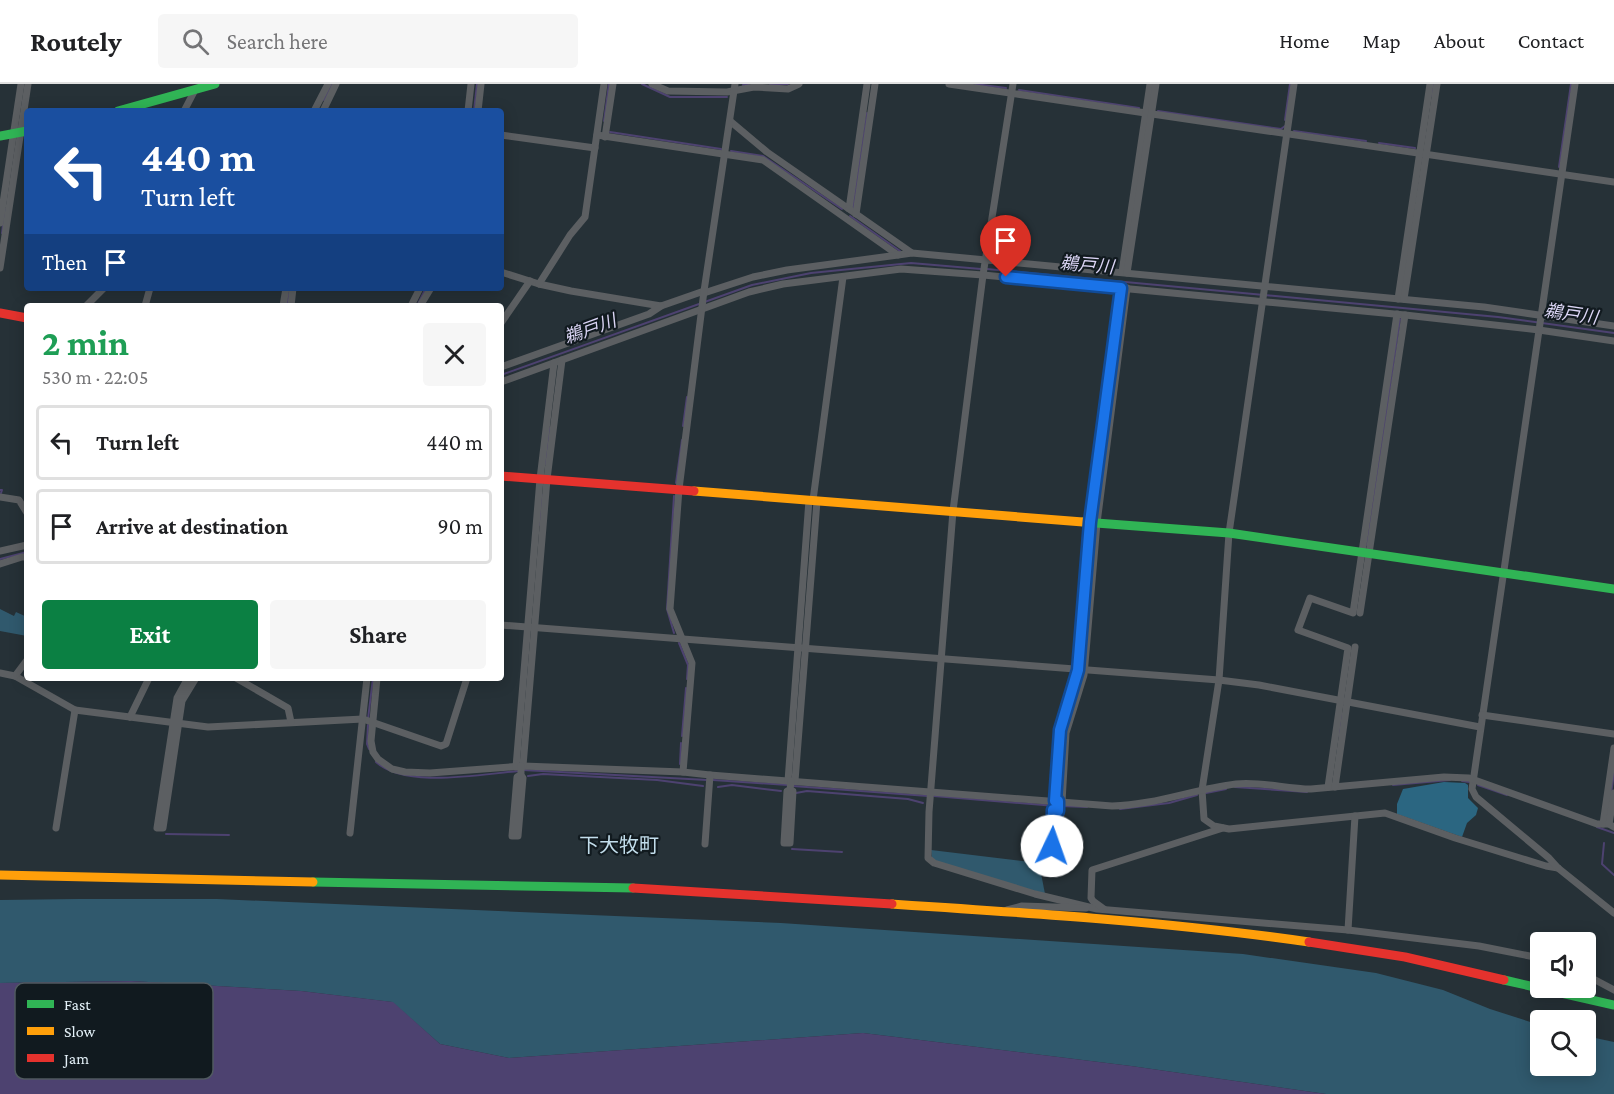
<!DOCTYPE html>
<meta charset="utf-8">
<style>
:root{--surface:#fff;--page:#f6f6f6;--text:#202124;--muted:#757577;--line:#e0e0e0;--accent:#0b8043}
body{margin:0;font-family:"Crimson Pro","Noto Sans JP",serif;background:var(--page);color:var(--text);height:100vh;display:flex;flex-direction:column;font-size:22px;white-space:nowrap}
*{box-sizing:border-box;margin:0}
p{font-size:20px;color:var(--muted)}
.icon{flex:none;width:33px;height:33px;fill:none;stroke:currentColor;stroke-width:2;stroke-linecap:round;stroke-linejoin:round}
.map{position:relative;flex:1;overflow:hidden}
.details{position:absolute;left:24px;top:219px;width:480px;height:378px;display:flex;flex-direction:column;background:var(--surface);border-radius:6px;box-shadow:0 3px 15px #0003}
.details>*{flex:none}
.guide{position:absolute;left:24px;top:24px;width:480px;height:183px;border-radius:6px;box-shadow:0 3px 15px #0003;background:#1a4fa0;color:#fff;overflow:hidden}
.fabs{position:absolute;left:1530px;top:848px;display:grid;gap:12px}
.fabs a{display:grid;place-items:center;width:66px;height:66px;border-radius:6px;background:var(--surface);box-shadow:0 3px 15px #0003;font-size:30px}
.pin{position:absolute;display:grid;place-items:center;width:51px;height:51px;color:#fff;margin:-62px -26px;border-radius:50% 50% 50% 0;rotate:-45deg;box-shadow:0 0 6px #0007}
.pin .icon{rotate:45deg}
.me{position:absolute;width:66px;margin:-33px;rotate:3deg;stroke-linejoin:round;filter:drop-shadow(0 0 4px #0008)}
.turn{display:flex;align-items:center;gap:21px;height:126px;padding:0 18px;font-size:27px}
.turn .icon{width:78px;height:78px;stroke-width:2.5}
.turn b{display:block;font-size:42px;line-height:51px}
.then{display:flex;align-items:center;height:57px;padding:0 18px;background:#0003;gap:12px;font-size:22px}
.round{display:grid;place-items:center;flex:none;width:63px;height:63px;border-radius:6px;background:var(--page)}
.summary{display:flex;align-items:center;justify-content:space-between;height:102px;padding:0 18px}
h1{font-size:36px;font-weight:700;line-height:45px;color:#1e9e55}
.action{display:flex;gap:12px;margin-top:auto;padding:12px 18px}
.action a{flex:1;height:69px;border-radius:6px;background:var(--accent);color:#fff;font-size:24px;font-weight:700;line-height:69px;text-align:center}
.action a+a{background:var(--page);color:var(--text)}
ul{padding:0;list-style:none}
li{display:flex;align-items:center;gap:18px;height:75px;margin:0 12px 9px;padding:0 6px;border:3px solid var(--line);border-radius:6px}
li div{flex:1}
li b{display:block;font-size:22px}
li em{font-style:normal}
header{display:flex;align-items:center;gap:36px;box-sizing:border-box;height:84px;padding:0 30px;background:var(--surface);border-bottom:2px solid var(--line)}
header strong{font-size:28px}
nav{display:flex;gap:33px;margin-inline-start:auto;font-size:21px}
.search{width:420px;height:54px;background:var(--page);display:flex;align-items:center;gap:15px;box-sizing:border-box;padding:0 21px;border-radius:6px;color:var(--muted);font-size:22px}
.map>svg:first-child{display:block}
</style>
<header>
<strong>Routely</strong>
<div class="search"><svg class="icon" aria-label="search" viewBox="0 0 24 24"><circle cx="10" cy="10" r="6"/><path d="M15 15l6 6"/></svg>Search here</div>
<nav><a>Home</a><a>Map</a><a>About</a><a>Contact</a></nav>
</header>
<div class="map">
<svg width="1614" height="1010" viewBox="0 0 1614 1010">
<rect width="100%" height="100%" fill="#263137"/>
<g fill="#30596d">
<path d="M0,525l14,7 2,-4 11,5v19l-27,-5z"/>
<path d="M931,766l108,13 6,31 -107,-31 -6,-5z"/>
<path d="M78,815h139l564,24 462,31 133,19 67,17 47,19 50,16v40h46v-29l28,6v52h-288l-195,-28 -268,-33 -354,25 -69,-14 -48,-42 -91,-11 -170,-10 -131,2v-83z"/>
</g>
<path fill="#2b6681" d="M1444,698l21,1 3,2v13l10,10 -2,7 -9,8 -5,14 -65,-23v-10l6,-15z"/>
<path fill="#4d4270" d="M131,897l170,10 92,11 47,42 69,14 354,-25 268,33 195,28h-1326v-111z"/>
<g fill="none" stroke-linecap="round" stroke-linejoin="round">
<g stroke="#4d4270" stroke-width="2">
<path d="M642,0l28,13h57"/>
<path d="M770,0h18"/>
<path d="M975,0l31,4"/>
<path d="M743,1l6,-1"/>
<path d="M1019,6l120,18"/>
<path d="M1432,12l2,-12"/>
<path d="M324,16l8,-16"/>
<path d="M474,27l3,-27"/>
<path d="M1158,27l123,18 4,-3"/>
<path d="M1285,36l5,-36"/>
<path d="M604,37l5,-37"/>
<path d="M1294,47l72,10"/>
<path d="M610,48l111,17"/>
<path d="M1379,59l36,5"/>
<path d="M731,67l32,5 79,53"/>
<path d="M1559,83l12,-83"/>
<path d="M853,124l14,-95"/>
<path d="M850,132l50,35"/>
<path d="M2,149l3,-24"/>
<path d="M987,185l511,48 116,16"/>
<path d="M287,222l3,-18"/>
<path d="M417,222l9,-18"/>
<path d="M501,291l251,-90 59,-12 100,-10 70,6"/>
<path d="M683,342l4,-29"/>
<path d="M545,380l5,-36"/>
<path d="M676,399l6,-43"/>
<path d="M0,406h2l-1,3"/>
<path d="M674,412l-7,113 7,24"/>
<path d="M540,441l2,-30"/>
<path d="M1367,461l33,-226"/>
<path d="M0,475l27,-7"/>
<path d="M679,559l9,22 -1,14"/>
<path d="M368,635l5,-41"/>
<path d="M368,641l-1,19 2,5"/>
<path d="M682,652l4,-48"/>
<path d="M1339,652l3,-21"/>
<path d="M376,678c30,27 105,12 143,9"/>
<path d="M680,680l1,-21"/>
<path d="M523,686l184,10"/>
<path d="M528,692l15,-2 114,6 46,6"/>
<path d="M713,696l75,5"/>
<path d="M1462,697l7,1"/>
<path d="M1393,701l57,-5"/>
<path d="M1478,701l29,10"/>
<path d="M793,702l135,10"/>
<path d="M718,703l14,-2 49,6"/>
<path d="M1235,703l72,5"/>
<path d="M796,709l11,-2 101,8 15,4"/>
<path d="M1206,709l20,-4"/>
<path d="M1611,710l3,-21"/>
<path d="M934,712l122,10"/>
<path d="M1059,714l1,-16"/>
<path d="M1060,722l27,1"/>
<path d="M1120,725l49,-6 28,-8"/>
<path d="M1597,743l17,6"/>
<path d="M1056,748l1,-15"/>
<path d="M166,750l63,1"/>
<path d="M1604,759l-2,21 12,11"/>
<path d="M792,765l50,3"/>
</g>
<g stroke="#5c5f62" stroke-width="7">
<path d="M652,0l16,7 59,1 27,-5 34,2 11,-5"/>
<path d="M949,0l665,98"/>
<path d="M1013,0l-30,191 -30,236 -24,301 -1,46 6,5 101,31 62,15 251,21 131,16 61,12"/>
<path d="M1294,0l-65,449 -10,147 -17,110 2,29 10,7 15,3 156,-16 70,25 91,28 12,2"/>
<path d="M1575,0l-103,705 4,8 73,61 9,10 56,45"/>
<path d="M184,27l11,-21"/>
<path d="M314,27l14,-27"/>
<path d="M323,27l13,-27"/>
<path d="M468,27l3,-27"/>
<path d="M478,27l3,-27"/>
<path d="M730,37l37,31 82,57 18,-125"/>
<path d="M501,51l94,13"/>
<path d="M597,51l166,25 135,95 14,-2"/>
<path d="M605,53l8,-53"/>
<path d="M849,125l63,44 572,54 130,19"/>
<path d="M856,130l19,-130"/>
<path d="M0,139l21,-139"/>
<path d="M0,184l28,-184"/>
<path d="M501,188l38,12 32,7 90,15 43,-15"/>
<path d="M1122,188l28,-188"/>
<path d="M1127,189l29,-189"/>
<path d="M539,200l31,-49 15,-18 19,-133"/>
<path d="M704,209l49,-16 34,-7 111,-15"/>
<path d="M1398,215l32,-215"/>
<path d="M1404,215l33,-215"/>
<path d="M86,222l18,-18"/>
<path d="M145,222l5,-18"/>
<path d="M283,222l3,-18"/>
<path d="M291,222l2,-18"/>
<path d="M411,222l9,-18"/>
<path d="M420,222l11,-18"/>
<path d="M501,239l29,-42"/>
<path d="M501,283l148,-53 12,-8"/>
<path d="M501,298l248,-90 34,-8 118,-15 82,6 422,40 134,15 75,11"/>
<path d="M0,413l19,3 8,13"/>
<path d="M813,416l30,-223"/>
<path d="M0,467l27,-6"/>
<path d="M0,480l22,-7h5"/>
<path d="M1360,529l45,-298"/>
<path d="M501,541l718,55 40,5 221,42"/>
<path d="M0,589l15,3 60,34 133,17 155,-8 78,27 5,-2 21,-66"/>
<path d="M15,592l12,-16"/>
<path d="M188,594l-11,20 -20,130h6l19,-127 14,-23"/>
<path d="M236,594l52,30 3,14"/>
<path d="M377,594l-6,63 2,11 5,7 14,10 13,3 25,1 93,-7 160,6"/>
<path d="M1482,631l132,19"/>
<path d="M130,633l19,-39"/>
<path d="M523,682l24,-287 15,-119"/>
<path d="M516,683l24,-288 14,-116"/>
<path d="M521,691l2,3 -5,58h-6l5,-59 4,-2v-9"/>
<path d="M710,691l402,31c43,-1 82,-17 124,-22 25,-3 50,5 75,5l133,-12 25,1 128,46h12l5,3"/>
<path d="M788,697l21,-281"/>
<path d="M795,697l22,-280"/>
<path d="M1328,703l20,-139 -50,-18 12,-32 43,15 44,-299"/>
<path d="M1335,703l20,-140"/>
<path d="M790,706l3,1 -3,52h-6l3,-52 3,-1 1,-9"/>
<path d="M1055,717l5,-71 17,-56 13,-152 31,-234"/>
<path d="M1062,718l4,-69 18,-58 13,-152 30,-235"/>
<path d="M1058,727h3l-2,34 -7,1 2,-36 4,1v-10"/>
<path d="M1603,740l11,-76"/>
<path d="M1609,740l5,-31"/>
<path d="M56,744l19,-118"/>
<path d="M350,749l17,-155"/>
<path d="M705,760l5,-69 -27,-3 9,-109 -22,-54 9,-120 25,-198 31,-207"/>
<path d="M1104,825l-11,-8 -2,-3 1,-28 131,-42"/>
<path d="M1007,826l15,-4 64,2"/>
<path d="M1348,846l7,-114"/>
<path d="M1586,891l28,15"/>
</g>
<g stroke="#30b455" stroke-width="9">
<path d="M118,27l97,-27"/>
<path d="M0,52l27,-5"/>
<path d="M1083,438l146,11 385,56"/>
<path d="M313,798l320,6"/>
<path d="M1504,896l110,25"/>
</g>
<g stroke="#ff9f0a" stroke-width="9">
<path d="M694,407l389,31"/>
<path d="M0,791l313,7"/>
<path d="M892,820c139,9 279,18 417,38"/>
</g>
<g stroke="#e5322d" stroke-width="9">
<path d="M0,229l27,5"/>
<path d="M501,392l193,15"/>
<path d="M633,804l259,16"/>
<path d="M1309,858l96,15 99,23"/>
</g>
</g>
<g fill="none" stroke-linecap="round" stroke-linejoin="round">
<g stroke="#114b97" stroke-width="15">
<path id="route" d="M1006,193l115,11 -31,234 -12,148 -18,60 -5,71h3v10l-5,-1 -1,36"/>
</g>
<use href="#route" stroke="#1a73e8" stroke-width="10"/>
</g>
<g text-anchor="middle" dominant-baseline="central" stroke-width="4.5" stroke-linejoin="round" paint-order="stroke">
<g font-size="18" font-style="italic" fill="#dcd6f6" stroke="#111a1f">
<text transform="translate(1087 181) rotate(5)">鵜戸川</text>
<text transform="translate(1571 230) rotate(8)">鵜戸川</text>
<text transform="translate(590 245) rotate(-20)">鵜戸川</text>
</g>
<g font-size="20" fill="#c2ddeb" stroke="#111a1f">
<text x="619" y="761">下大牧町</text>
</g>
</g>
<rect x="15" y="899" width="198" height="96" rx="9" fill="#111a1f" stroke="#505a60" stroke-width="1.5"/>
<rect x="27" y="916" width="27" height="8" fill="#30b455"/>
<rect x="27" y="943" width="27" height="8" fill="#ff9f0a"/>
<rect x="27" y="970" width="27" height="8" fill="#e5322d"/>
<g font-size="16" fill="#e3f0f7">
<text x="64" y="926">Fast</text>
<text x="64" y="953">Slow</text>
<text x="64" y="980">Jam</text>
</g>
</svg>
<div class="fabs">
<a><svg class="icon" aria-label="sound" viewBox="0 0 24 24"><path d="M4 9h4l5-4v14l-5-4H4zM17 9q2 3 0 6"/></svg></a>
<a><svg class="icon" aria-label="search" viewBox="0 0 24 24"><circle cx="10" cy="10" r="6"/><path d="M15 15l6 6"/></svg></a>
</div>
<div class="pin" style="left:1006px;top:193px;background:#d93025"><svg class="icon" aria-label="arrive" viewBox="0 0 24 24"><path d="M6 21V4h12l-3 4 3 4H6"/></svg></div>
<svg class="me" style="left:1052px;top:762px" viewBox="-20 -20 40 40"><circle r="19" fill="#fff"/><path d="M0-13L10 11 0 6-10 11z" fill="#1a73e8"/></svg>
<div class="guide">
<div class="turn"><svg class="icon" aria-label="left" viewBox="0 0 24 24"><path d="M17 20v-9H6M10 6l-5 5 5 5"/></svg><div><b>440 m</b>Turn left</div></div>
<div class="then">Then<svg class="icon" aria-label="arrive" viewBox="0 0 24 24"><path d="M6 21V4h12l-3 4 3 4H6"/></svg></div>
</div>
<section class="details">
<div class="summary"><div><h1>2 min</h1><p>530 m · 22:05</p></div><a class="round"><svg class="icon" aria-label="close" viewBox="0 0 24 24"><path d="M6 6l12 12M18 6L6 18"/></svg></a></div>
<ul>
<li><svg class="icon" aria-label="left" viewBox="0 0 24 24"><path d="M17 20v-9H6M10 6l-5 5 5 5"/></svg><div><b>Turn left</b></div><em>440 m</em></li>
<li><svg class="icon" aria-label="arrive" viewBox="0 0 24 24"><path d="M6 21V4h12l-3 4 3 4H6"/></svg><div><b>Arrive at destination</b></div><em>90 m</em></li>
</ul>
<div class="action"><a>Exit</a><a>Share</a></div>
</section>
</div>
